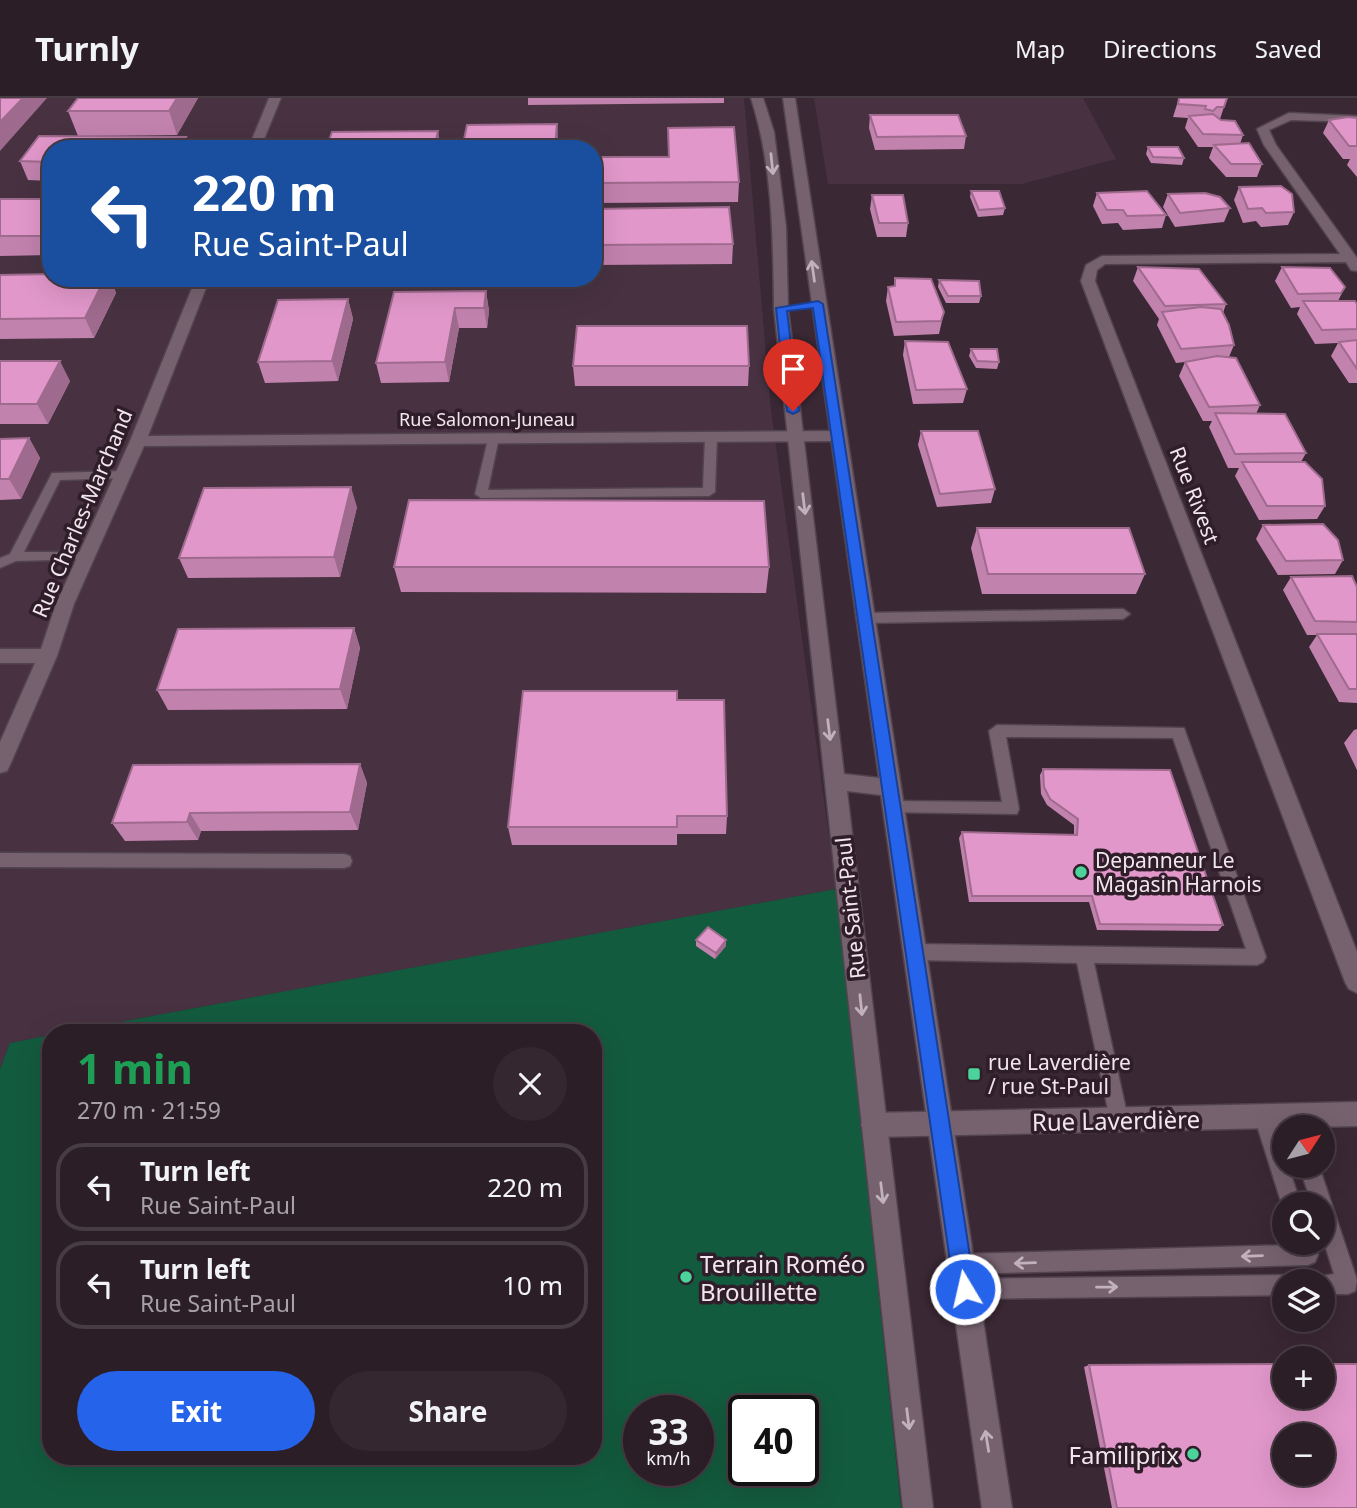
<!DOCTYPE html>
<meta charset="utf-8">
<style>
:root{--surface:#2c1e27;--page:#34272f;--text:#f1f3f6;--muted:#a6a2a7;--line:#483c44;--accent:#2563eb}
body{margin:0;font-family:"Noto Sans",sans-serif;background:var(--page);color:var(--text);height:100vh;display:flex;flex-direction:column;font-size:26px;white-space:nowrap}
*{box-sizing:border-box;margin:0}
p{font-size:23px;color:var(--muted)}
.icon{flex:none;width:38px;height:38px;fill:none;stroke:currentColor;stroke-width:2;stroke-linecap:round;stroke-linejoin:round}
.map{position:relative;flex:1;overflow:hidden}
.side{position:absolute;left:42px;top:926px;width:560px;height:441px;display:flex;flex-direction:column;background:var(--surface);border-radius:28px;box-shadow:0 7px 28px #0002,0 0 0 2px var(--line)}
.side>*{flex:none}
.hud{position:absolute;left:42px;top:42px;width:560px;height:147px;border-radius:28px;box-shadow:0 7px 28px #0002,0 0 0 2px var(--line);background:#1a4fa0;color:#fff;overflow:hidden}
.needle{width:46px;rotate:54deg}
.buttons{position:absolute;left:1272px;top:1017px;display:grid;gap:14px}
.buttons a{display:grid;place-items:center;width:63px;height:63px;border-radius:50%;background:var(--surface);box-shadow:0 7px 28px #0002,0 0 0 2px var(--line);font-size:35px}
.speed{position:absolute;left:623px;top:1297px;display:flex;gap:14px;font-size:35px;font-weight:700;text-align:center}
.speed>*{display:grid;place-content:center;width:91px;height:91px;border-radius:50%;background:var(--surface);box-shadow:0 7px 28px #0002,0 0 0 2px var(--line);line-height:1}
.speed small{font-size:18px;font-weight:400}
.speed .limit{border:4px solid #111;border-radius:10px;background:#fff;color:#111}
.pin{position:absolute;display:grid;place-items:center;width:60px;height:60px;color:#fff;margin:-72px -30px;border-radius:50% 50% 50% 0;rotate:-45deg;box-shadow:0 0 7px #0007}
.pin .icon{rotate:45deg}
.me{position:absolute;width:77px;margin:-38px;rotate:351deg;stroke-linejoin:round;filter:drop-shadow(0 0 5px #0008)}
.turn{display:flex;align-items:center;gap:24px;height:147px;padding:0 35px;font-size:32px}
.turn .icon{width:91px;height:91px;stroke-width:2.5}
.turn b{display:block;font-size:49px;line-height:60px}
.round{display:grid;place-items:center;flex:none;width:74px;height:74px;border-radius:37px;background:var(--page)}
.summary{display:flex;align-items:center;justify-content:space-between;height:119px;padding:0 35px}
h1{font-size:42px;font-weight:700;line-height:52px;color:#1e9e55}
.cta{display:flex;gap:14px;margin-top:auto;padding:14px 35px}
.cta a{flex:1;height:80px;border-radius:42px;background:var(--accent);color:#fff;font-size:28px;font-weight:700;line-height:80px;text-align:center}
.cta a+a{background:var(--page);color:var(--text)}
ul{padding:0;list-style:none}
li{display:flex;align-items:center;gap:21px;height:88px;margin:0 14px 10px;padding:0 21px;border:4px solid var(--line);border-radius:28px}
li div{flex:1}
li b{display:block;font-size:26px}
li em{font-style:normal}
header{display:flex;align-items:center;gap:42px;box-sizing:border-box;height:98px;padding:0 35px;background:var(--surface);border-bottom:2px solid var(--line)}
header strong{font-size:33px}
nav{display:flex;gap:38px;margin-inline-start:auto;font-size:24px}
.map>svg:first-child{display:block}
</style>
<header>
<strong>Turnly</strong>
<nav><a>Map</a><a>Directions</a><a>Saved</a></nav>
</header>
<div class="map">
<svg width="1357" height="1410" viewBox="0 0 1357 1410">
<rect width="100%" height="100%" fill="#3a2834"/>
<g fill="#483242" fill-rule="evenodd">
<path d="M0,0h744l26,304 66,487 -770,143h-15v3l-41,8 -10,26zM51,51h542v129h-542z"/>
<path d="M814,0h269l33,61 -94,25h-194z"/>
</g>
<path fill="#135b3e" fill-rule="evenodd" d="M836,791l65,619h-901v-439l10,-26 41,-8v421h542v-424h-527zM639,1312h59v60h-59zM744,1312h59v60h-59z"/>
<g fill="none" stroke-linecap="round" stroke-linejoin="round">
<g stroke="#52444e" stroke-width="3">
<g id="lane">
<path d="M711,335l6,4 -2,55 -6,4 -228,2 -6,-4 14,-59 4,-1 6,4 -11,52 215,-2 2,-51z"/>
<path d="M123,373l6,4 -2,3 -67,2 -36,72h63l7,4 -2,3 -76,2 -16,7v-10l10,-4 42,-81z"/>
<path d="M1123,511l7,5 -7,5 -260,4 -7,-5 7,-5z"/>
<path d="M997,627l187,3 82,229 -3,5 -6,3 -163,-2 34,156 -2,7 -7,2 -7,-2 -2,-7 -33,-156 -162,-3 -6,-3 -3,-5 3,-5 6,-3 331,5 -73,-211 -167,-1 13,72 -2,5 -131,-2 -2,-5 2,-5 6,-1 110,1 -13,-71z"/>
<path d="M0,755l344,1 6,2 2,5 -2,5 -6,2 -344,-1z"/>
<path d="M1263,1009l7,2c7,18 14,38 14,57h4l13,38h-17v7l-30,-95 2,-7z"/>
<path d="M1299,1068h20l38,114 -2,11 -7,3h-25v-13h-9l2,-4 18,-3 -11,-35v-35h-11z"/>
<path d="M1294,1144h20l4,13 -3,7 -7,3 -347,9 -7,-3 -3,-7 3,-7 7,-3 334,-9z"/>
<path d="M1284,1177l9,6h-9v14l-319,4 -7,-3 -3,-7 3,-7 7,-3z"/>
</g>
</g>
<g stroke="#52444e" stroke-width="3">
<g id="street">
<path d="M269,0h12l-21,51h-12z"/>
<path d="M1289,15l68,3v6l-66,-2 -22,10 7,15 81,113v13l-6,-1 -5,-8 -241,2 -8,6 -2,11 262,671v41l-8,-4 -4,-7 -264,-701 5,-16 16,-9 238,-2 -76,-109 -7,-16z"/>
<path d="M196,180h14l-62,158 688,-5 8,5 -8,5 -692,5 -70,158 -17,52 -47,109 -3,6 -7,2v-31l35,-79h-35v-14h41l15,-45 74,-163z"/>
<path d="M1357,1004v24l-483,11 -9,-3 -4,-9 4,-9 9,-3z"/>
</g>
</g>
<g stroke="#52444e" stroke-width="3">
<path id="secondary" d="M751,0h12l11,34 12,95 2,81 56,466 35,4 -96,-680h12l217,1410h-30l-101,-713 -34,-4 86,717h-30l-129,-1200c-1,-70 -1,-142 -23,-210z"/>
</g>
<use href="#lane" fill="#76626f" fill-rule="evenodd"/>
<use href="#street" fill="#76626f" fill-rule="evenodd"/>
<use href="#secondary" fill="#76626f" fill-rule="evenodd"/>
</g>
<g fill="#c282ae">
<path d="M78,0h120l-21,37 -99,1 -10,-25z"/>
<path d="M528,0h196v5l-196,2z"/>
<path d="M1179,0h48l-7,21 23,16 -3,9 22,20 -5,13h-31l-17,-19 4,-11h-15l-13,-19 3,-10 -15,-1z"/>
<path d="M870,17l96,21 -2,13 -89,1 -6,-22z"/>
<path d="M1357,20v59l-10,-12 3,-6h-7l-20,-26 6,-13z"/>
<path d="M557,26l1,25h-96z"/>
<path d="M1148,49l36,11 -2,7 -31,-2 -5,-9z"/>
<path d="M51,51v32l-23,-1 -8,-19z"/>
<path d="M593,59l146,25 -1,20 -145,1z"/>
<path d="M1239,89l55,25 -6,13 -27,2 -5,-6 -13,2 -9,-23z"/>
<path d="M971,93l34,17 -2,7 -25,2 -8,-20z"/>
<path d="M1097,95l69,22 -4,13 -39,2 -5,-7 -16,1 -9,-18z"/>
<path d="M1168,96l62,14 -6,14 -49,5 -12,-20z"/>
<path d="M872,97l36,28 -2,14h-29l-7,-28z"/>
<path d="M0,101h51v56l-51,1z"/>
<path d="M593,111l140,35 -1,20 -139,1z"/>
<path d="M1138,169l88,37 -3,9 11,32 -5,12 31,48 -4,9 50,39 -5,9 24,44 -8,13 -58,1 -24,-44 4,-8h-11l-19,-41 3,-6h-9l-24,-45 6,-14 -9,1 -19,-38 2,-6 -26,-38z"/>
<path d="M1282,169l63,20 -7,14 19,3v79h-8l-18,-27 7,-13 -23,1 -18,-30 3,-7 -9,1 -16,-27z"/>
<path d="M0,177l51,3h59l6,15 -22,45 -94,1z"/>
<path d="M895,180l49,34 -5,22 -45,2 -8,-35 2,-14 6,-1z"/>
<path d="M939,182l42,16 -2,7h-33l-8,-16z"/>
<path d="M486,193l3,20 -2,17h-28l-10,54 -68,1 -5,-20 18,-71z"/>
<path d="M348,201l5,20 -15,62 -73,2 -7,-21z"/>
<path d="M905,243l62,48 -4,14 -50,1 -10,-49z"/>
<path d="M971,251l28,13 -2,7 -21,-1 -7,-12z"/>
<path d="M0,263l70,20 -22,43h-48z"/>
<path d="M573,268h176l-1,20h-173z"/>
<path d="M921,333l74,58 -4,14 -54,4 -19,-62z"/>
<path d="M29,340l11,20 -19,41 -21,1v-61z"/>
<path d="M357,409l-17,70 -152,1 -9,-20z"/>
<path d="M1263,427l80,35 -8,14 -57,1 -22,-36z"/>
<path d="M977,430l168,46 -9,20h-154l-11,-46z"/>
<path d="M394,469h375l-3,26 -365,-1z"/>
<path d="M1291,479l66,10v116l-18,-1 -30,-55 8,-12h-10l-24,-45z"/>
<path d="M354,530l6,20 -13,61 -179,1 -11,-20z"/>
<path d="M677,602l50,116 -1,18h-49v11h-165l-4,-18z"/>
<path d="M1357,631v41l-13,-27 10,-13z"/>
<path d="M360,666l7,19 -9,47 -157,1 -3,9 -73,1 -13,-18z"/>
<path d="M1043,671l180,156 -5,6 -121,-1 -8,-28h-120l-10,-64 3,-6 112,3v-10l-27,-20 -6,-11 -1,-19z"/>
<path d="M696,842l30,6 -11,13 -19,-13z"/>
<path d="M1089,1267l268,143h-245l-28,-141z"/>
</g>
<g fill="#9e6a8d">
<path d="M23,0h24l-47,53v-29z"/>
<path d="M177,0h21l-21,37 -8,-24z"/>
<path d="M557,26l1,19v6h-3z"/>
<path d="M438,33l3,18h-7z"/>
<path d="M186,39l3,12h-10z"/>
<path d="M105,180h5l6,15 -22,45 -9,-20z"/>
<path d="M486,193l3,20 -2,17 -3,-20z"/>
<path d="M348,201l5,20 -15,62 -6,-20z"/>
<path d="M455,210l4,20 -10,54 -4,-20z"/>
<path d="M60,263l10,20 -22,43 -11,-20z"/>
<path d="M29,340l11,20 -19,41 -12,-20z"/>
<path d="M351,389l6,20 -17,70 -6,-20z"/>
<path d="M354,530l6,20 -13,61 -7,-20z"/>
<path d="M360,666l7,19 -9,47 -8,-18z"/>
<path d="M190,715l11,18 -3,9 -11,-18z"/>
<path d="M726,842v6l-11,13 1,-6z"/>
</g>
<g fill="#e197ca" stroke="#9e6a8d" stroke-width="2" fill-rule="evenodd">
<path d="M0,0h23l-23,24z"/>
<path d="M78,0h99l-8,13h-101z"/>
<path d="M1179,0h48l-3,9h-7l-4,4 -8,-2 1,-3 -28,-2z"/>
<path d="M1213,16l8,6 14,1 8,14 -40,-1 -14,-18z"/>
<path d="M870,17h88l8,21 -89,1z"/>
<path d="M1348,19l9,1v28h-8l-20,-26z"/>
<path d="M557,26l-2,22 -34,1 -1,2h-58l5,-24z"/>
<path d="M734,29l5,55 -146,1v-26h76l-1,-29z"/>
<path d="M438,33l-4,18h-108l6,-17z"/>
<path d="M39,38l147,1 -7,12h-128v13l-31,-1z"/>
<path d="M1249,45l13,21h-31l-17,-19z"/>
<path d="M1148,49h30l6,11 -31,-1z"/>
<path d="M1281,88l11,8 2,18 -28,1 -4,-5 -14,1 -9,-22z"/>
<path d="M971,93h28l6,17 -26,2z"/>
<path d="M1147,93l19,24 -39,1 -4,-6h-16l-10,-17z"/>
<path d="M1205,95l15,4 10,11 -50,5 -12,-19z"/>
<path d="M872,97h31l5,28h-29z"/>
<rect x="0" y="101" width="51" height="37"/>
<path d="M729,109l4,37 -140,1v-36z"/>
<path d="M1138,169l61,2 27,35 -61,2z"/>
<path d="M1282,169l48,1 15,19 -4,6 -43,1z"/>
<path d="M51,176v4h54l-20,40 -85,1v-44z"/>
<path d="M895,180l36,1 13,33 -3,9 -45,1 -8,-35 7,-1z"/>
<path d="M939,182l40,1 2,15h-33z"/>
<path d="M486,193l-2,17h-29l-10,54 -69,1 18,-71z"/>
<path d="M348,201l-16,62 -74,1 20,-62z"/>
<path d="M1303,203h52l2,3v25l-35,1z"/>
<path d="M1201,209l20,2 8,16 5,20 -53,4 -19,-37z"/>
<path d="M577,228h170l2,40h-176z"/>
<path d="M1357,242v29l-18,-27z"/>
<path d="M905,243l43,1 19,47 -51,1z"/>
<path d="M971,251h26l2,13 -22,-1z"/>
<path d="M1217,258l19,2 24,47 -51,2 -24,-45z"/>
<path d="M0,263h60l-23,43h-37z"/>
<path d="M1215,315l70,1 21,39 -71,1z"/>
<path d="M921,333h57l17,58 -55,5z"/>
<path d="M29,340l-20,41h-9v-40z"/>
<path d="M1242,364h63l17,17 3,27h-58z"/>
<path d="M351,389l-17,70 -155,1 25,-70z"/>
<path d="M409,402l355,1 5,66h-375z"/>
<path d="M1323,426l15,16 5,20 -57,1 -23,-36z"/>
<path d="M977,430h152l16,46h-157z"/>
<path d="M1352,478l5,11v35l-42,-1 -24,-44z"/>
<path d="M354,530l-14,61 -183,1 21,-61z"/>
<path d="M1317,536h40v55h-8z"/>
<path d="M523,593h154v9h47l3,116h-50v11h-169z"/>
<path d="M360,666l-10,48 -160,1 -3,9 -75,1 21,-58z"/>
<path d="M1043,671l127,1 53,155 -123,-1 -8,-28h-120l-10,-64 115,3 1,-16 -28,-20 -6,-12z"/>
<path d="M708,829l18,13 -10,13 -20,-13z"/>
<path d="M1284,1266v32h39v-32h34v144h-240l-28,-143zM1284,1337h39v39h-39z"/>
</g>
<defs><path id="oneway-shaft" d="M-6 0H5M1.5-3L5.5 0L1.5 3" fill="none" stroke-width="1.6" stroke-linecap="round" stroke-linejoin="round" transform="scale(1.75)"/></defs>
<g stroke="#c0b1bb">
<use href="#oneway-shaft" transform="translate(772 66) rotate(84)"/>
<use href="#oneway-shaft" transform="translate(813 173) rotate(-98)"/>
<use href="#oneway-shaft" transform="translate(804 406) rotate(83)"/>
<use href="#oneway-shaft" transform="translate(829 632) rotate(83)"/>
<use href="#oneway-shaft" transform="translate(861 907) rotate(84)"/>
<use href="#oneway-shaft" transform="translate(882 1095) rotate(83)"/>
<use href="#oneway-shaft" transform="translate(1252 1158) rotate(178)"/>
<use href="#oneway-shaft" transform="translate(1025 1165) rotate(178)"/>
<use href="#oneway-shaft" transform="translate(1107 1189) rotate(-1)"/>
<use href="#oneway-shaft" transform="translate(908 1321) rotate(83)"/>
<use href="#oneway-shaft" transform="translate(987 1343) rotate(-99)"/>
</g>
<path fill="#2563eb" stroke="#184099" stroke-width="2" d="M818,203l5,3 152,985 -3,8 -7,3 -8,-3 -3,-8 -141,-981 -26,3 12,100 -6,3 -6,-3 -11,-103z"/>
<g fill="#4cd39b" stroke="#2f1e2a" stroke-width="2.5">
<circle cx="1081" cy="774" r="7"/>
<rect x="967" y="969" width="14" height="14" rx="3.5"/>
<circle cx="686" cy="1179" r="7"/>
<circle cx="1193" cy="1356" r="7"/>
</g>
<g text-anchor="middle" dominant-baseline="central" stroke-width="7" stroke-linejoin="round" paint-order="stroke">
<g font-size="18" fill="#f2e6ed" stroke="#2f1e2a">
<text x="487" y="321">Rue Salomon-Juneau</text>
</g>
<g font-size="21" fill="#f2e6ed" stroke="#2f1e2a">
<text transform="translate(1195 397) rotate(69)">Rue Rivest</text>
<text transform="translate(82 415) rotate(-67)">Rue Charles-Marchand</text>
<text transform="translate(850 810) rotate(-96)">Rue Saint-Paul</text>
</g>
<g font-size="21" fill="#f2e6ed" stroke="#2f1e2a" text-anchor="start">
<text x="1095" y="762">Depanneur Le<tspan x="1095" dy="24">Magasin Harnois</tspan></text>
<text x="988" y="964">rue Laverdière<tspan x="988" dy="24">/ rue St-Paul</tspan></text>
</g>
<g font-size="24" fill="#f2e6ed" stroke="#2f1e2a">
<text transform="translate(1116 1022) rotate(-1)">Rue Laverdière</text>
</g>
<g font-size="24" fill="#f2e6ed" stroke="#2f1e2a" text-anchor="start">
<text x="700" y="1165">Terrain Roméo<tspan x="700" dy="28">Brouillette</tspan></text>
<text x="1179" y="1356" text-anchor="end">Familiprix</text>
</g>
</g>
</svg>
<div class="buttons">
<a><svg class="needle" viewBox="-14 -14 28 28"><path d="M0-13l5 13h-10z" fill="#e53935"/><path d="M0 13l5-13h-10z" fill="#a6a2a7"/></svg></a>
<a><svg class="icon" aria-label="search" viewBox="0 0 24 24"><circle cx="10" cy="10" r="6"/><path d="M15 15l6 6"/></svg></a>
<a><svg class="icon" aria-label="layers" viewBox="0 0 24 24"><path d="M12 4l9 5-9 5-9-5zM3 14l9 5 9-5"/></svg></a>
<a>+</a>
<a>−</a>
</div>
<div class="speed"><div>33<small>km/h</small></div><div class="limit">40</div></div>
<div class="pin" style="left:793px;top:313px;background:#d93025"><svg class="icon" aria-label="arrive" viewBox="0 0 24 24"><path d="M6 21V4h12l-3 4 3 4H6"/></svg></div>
<svg class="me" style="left:965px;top:1191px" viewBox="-20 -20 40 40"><circle r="17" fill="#2563eb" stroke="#fff" stroke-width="3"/><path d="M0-11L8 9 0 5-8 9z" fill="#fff"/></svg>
<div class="hud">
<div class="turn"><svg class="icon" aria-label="left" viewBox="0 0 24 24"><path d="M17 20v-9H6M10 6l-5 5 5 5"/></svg><div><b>220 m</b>Rue Saint-Paul</div></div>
</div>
<section class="side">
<div class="summary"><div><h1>1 min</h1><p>270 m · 21:59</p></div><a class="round"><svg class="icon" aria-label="close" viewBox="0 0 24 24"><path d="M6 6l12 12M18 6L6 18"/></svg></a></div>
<ul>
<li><svg class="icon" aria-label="left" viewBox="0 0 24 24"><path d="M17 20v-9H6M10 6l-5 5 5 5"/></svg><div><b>Turn left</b><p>Rue Saint-Paul</p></div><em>220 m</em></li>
<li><svg class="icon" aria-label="left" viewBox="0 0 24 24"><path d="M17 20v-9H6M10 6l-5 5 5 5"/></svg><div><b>Turn left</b><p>Rue Saint-Paul</p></div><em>10 m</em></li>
</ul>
<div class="cta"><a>Exit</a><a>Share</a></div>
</section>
</div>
